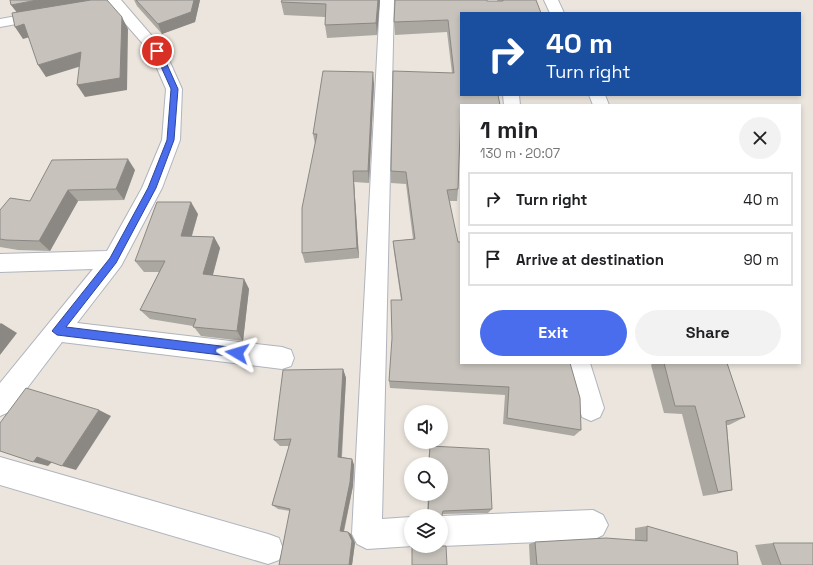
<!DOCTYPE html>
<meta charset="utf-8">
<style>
:root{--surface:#fff;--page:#f2f2f2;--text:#202124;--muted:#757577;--line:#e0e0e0;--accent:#496dec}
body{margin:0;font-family:"Space Grotesk",sans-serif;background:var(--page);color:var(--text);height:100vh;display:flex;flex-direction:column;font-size:15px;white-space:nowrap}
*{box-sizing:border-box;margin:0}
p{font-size:13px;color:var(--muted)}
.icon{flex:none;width:22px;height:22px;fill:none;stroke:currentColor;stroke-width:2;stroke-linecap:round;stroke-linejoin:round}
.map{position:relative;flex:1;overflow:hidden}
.details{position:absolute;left:460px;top:104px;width:341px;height:260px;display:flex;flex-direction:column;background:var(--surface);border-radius:0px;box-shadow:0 2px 6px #0003}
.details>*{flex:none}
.banner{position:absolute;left:460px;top:12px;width:341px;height:84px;border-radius:0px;box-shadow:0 2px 6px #0003;background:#1a4fa0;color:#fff;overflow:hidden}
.buttons{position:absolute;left:404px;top:405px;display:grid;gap:8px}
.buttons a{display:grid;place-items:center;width:44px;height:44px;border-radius:50%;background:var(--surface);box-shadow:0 2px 6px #0003;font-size:20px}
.pin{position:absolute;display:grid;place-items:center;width:34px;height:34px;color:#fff;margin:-17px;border:2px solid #fff;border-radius:50%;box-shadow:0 1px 4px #0007}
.me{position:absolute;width:44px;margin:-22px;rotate:277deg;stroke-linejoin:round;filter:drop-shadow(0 0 3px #0008)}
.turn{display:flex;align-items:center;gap:14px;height:84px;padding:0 20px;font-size:18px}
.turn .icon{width:52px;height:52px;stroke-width:2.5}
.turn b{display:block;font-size:28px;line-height:34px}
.round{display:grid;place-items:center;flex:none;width:42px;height:42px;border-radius:21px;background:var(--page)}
.head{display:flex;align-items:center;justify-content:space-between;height:68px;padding:0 20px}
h1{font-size:24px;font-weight:700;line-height:30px}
.cta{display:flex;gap:8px;margin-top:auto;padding:8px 20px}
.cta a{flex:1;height:46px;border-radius:24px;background:var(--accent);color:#fff;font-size:16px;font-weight:700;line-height:46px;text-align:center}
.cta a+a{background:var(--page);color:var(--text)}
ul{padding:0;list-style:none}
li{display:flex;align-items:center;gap:12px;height:54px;margin:0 8px 6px;padding:0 12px;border:2px solid var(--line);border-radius:0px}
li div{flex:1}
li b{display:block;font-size:15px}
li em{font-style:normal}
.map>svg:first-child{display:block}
</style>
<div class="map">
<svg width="813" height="565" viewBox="0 0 813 565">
<rect width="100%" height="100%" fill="#ebe5dd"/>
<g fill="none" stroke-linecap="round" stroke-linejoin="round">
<g stroke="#b0b4bd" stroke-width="2">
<g id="minor">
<path d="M107,0h14l44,51 17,38 -2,51 -18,48 -41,78 -44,57 205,24 9,3 3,8 -3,8 -9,3 -220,-27 -53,70 -9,4v-33l93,-114 -93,3v-18l107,-3 35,-63 20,-48 4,-51 -16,-37 -40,-46z"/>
<path d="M380,0h14l-12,519 29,-2v29h2l-46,3 -10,-5 -5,-10z"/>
<path d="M483,0h14l3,13h-14z"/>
<path d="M544,0h14l6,13h-14z"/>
<path d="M44,11l5,1 2,3 -2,3 -49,9v-8z"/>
<path d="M503,95h16l1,10h-16z"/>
<path d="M589,95h16l4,10h-16z"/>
<path d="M566,363h24l14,45 -4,9 -9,4 -9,-4z"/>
<path d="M0,457l268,77 11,4 4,11 -4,11 -11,4 -268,-79z"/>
<path d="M593,510l10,5 5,10 -5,10 -10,5 -152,6v-30z"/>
</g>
</g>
<use href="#minor" fill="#fff" fill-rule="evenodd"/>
</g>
<g fill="#aba8a2">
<path d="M134,0h66l-5,22 -33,12 -25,-28z"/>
<path d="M380,0l-3,35 -50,3 -2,-13v-8l-41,-2 -3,-13z"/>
<path d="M498,0h38l-75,13 39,92h-39l-3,84 -1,12h-7l11,162h109l11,67 -7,6 -71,-12 2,-29 -115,-7 -1,-7 12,-81 -7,-48 -1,-11 20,-2 -7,-55 -15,-1v-12l61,-98 -5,-41 -52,3 -1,-13 93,-21h11z"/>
<path d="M374,84l-5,99 -15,-1 5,76 -54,5 -3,-10 13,-109 -2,-10z"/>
<path d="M135,170l-11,30 -46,1 -28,50 -32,-1 -18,-3v-37l30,-9z"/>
<path d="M198,214l-6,22 22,1 6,11 -7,27 31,4 5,10 -6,52 -42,-5 -8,-10 -43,-7 -10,-9 19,-38h-15l-9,-11z"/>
<path d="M653,363h74l18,54 -16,8h-2l5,65 -16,4 -13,2 -21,-82 -18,-1 -13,-48z"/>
<path d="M343,369l3,9 -4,79 10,2 2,6 -1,21 -9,46 7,2 4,9 -3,22h-73l11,-54 -12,-2 -6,-4 17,-59h-9l-6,-6z"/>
<path d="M430,446l62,63 -4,4 -46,1 -1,5v-3h-14l1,-22h13v-30h-13l1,-12z"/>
<path d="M647,526l91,39h-208l-1,-21 6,-2 100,-2v-12z"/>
<path d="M773,543l40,22h-51l-7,-20z"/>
</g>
<g fill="#8b8884">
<path d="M37,0h61l-80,14 -7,-9z"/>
<path d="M194,0h6l-5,22 -33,12 -4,-10z"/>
<path d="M378,0h2l-3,35 -1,-12z"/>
<path d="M122,17l6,12 -1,61 -42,7 -8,-12z"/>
<path d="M24,24l9,12 -10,3 -8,-12z"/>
<path d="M81,52l7,12 -42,13 -8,-12z"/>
<path d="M373,72l1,12 -5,99 -1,-12z"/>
<path d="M128,159l7,11 -11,30 -8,-11z"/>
<path d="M353,171l1,11 5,76 -2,-10z"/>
<path d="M68,190l10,11 -28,50 -11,-10z"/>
<path d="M191,202l7,12 -10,34 -7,-12z"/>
<path d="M214,237l6,11 -10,37 -7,-11z"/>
<path d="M244,279l5,10 -6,52 -6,-10z"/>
<path d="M1,323l16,10 -17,22v-31z"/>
<path d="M343,369l3,9 -5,84 -3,-5z"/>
<path d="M99,410l12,6 -35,54 -14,-4z"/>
<path d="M37,457l15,5 -4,4 -15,-4z"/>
<path d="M352,459l2,6 -1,21 -10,48 -3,-3z"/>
<path d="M348,532l3,2 4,9 -3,22h-3z"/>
</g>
<g fill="#c7c3bc" stroke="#8b8884">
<path d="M10,0h27l-26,5z"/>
<path d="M91,0h16l15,17 -2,61 -43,7 4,-33 -43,13 -14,-41 -9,3 -3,-14z"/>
<path d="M136,0h58l-3,12 -33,12z"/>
<path d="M282,0h96l-2,23 -51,2 1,-21 -45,-2z"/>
<path d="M395,0h92v1h16v-1h33l5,13h-80v82h37l2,10h-39l-3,84 -11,1 11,52h3v121h109l10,35 1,32 -74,-12 2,-31 -120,-6 3,-43 -1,-38h11l-9,-59 22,-2 -9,-67 -15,-1 2,-100 61,2 -6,-53 -54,2z"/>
<path d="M323,71l50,1 -5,99h-15l4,77 -55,5v-45l15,-74h-4z"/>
<path d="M128,159l-12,30 -48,1 -29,51 -33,-1 -6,-1v-29l10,-12 20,3 22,-41z"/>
<path d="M157,202h34l-10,34 33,1 -11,37 41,5 -7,52 -44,-4 3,-8 -56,-9 25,-49h-30z"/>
<path d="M664,363h63l18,54 -19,4 6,69 -14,2 -23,-86h-20z"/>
<path d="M343,369l-5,88 14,2 -2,23 -10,49 8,1 4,9 -3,24h-70l11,-56 -18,-4 19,-66 -17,1 9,-70z"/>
<path d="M26,388l73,22 -37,56 -25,-9 -4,5 -33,-11v-28z"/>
<path d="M430,446l59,3 3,60 -49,2 -2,8v-3h-13l1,-22h12v-30h-12z"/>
<path d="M647,526l90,26 1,13h-201l-2,-23 71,-4 41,3z"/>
<path d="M773,543h40v22h-32z"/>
<path d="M413,546h33l1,19h-35v-18z"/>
</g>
<path fill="#496dec" stroke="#2f4799" d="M157,49l4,2 17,38 -4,51 -18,48 -40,75 -50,64 171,21 4,2 1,3 -1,3 -4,1 -180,-22 -5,-4 58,-73 38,-70 19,-48 4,-51 -17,-38z"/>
</svg>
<div class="buttons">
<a><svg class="icon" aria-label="sound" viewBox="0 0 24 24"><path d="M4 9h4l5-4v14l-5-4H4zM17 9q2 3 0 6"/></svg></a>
<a><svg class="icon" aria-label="search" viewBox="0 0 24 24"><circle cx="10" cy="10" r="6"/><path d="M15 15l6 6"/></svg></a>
<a><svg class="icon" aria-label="layers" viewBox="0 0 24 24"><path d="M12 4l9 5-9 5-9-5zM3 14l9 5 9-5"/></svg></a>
</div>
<div class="pin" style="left:157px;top:51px;background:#d93025"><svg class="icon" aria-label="arrive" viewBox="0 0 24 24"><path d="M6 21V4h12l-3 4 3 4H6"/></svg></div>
<svg class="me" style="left:237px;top:353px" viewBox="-20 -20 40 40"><path d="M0-17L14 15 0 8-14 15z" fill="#496dec" stroke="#fff" stroke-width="4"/></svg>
<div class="banner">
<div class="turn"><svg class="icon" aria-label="right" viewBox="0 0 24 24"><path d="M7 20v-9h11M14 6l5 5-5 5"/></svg><div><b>40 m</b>Turn right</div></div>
</div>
<section class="details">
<div class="head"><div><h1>1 min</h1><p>130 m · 20:07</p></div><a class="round"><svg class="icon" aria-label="close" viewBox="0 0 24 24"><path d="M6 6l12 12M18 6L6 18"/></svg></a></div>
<ul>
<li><svg class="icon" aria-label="right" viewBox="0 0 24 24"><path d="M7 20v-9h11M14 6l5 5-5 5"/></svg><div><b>Turn right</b></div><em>40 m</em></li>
<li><svg class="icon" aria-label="arrive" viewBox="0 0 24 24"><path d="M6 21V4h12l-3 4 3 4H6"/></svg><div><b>Arrive at destination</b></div><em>90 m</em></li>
</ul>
<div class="cta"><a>Exit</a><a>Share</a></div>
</section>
</div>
